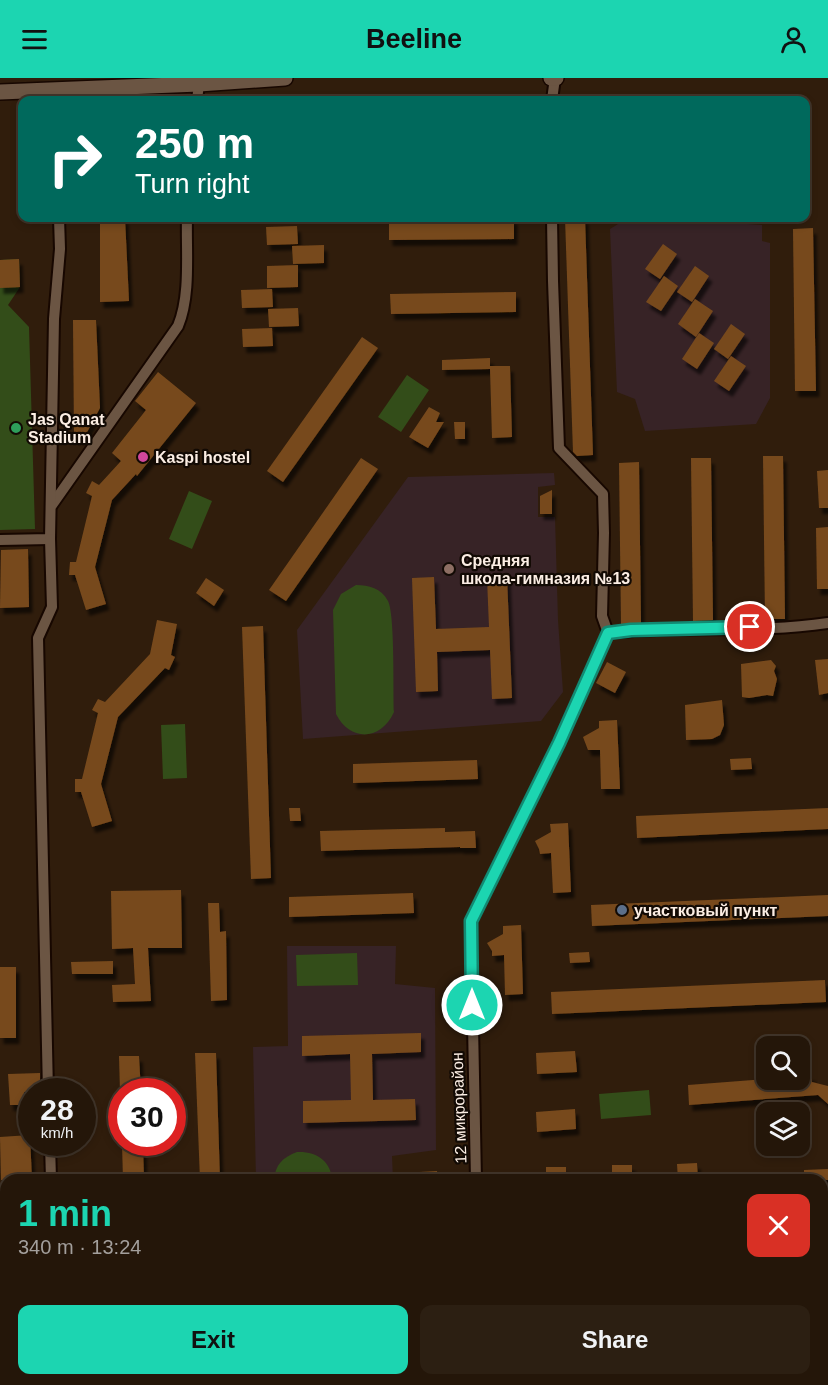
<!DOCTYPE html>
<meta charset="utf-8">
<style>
:root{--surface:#241609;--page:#2c1f12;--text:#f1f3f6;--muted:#a39f9c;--line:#41352a;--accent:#1cd5b1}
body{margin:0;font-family:Helvetica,sans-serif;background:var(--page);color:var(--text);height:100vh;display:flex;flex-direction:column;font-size:22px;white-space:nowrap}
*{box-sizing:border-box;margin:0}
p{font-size:20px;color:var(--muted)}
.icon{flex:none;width:33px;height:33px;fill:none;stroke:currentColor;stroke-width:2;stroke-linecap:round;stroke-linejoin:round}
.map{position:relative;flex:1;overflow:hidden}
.details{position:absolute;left:0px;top:1096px;width:828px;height:212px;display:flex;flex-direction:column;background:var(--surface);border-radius:18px 18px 0 0;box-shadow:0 3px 9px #0003,0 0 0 2px var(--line)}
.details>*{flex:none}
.top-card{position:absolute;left:18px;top:18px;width:792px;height:126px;border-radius:12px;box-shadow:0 3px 9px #0003,0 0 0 2px var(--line);background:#00695c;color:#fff;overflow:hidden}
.buttons{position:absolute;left:756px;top:958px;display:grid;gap:12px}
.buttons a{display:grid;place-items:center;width:54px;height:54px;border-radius:12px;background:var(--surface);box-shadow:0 3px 9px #0003,0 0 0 2px var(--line);font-size:30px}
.speed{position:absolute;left:18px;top:1000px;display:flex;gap:12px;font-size:30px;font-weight:700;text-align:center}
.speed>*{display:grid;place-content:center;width:78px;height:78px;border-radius:50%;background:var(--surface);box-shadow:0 3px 9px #0003,0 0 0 2px var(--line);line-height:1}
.speed small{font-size:15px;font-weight:400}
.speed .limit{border:9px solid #d22;background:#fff;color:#111}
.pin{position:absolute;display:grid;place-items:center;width:51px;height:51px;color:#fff;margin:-26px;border:3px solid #fff;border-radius:50%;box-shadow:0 2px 6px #0007}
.me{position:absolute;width:66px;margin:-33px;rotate:0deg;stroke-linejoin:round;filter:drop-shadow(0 0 4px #0008)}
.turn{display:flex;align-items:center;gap:21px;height:126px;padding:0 18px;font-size:27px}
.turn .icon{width:78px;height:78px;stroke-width:2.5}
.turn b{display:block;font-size:42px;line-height:51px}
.round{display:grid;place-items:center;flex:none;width:63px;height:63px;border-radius:12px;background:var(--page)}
.headline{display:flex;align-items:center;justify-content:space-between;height:102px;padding:0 18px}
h1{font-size:36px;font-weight:600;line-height:45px;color:var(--accent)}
.primary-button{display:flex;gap:12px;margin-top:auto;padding:12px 18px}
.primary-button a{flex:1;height:69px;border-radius:12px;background:var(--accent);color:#111;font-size:24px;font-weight:600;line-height:69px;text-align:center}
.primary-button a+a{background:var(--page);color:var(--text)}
header{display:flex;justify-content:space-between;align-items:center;height:78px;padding:0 18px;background:var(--accent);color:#111;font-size:27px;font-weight:600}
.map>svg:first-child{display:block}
</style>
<header><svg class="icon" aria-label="menu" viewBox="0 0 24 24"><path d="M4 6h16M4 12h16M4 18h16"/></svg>Beeline<svg class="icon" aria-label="person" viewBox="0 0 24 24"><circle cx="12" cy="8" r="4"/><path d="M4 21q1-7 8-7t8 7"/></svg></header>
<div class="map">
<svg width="828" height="1307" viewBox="0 0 828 1307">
<defs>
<filter id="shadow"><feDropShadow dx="3.5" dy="6" stdDeviation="1.5" flood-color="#0009"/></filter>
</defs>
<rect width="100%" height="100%" fill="#301d0c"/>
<g fill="#372326">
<path d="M628,140h31l103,7v16l8,2v155l-14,26 -111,7 -10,-32 -18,-7 -7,-163z"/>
<path d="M554,395l1,12 -17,2v30h17l3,103 5,72 -22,29 -238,18 -6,-109 111,-153z"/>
<path d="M287,868h109l-1,38 40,4 1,162 -44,6 1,24h-137l-3,-133 35,-1z"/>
</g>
<g fill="#334d19">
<path d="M19,181l1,28 -12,18 21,22 6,202 -35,1v-270z"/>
<path d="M407,297l22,15 -28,42 -23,-15z"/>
<path d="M189,413l23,10 -20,48 -23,-10z"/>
<path d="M356,507c13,0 25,3 32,16 7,14 5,90 6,111 -13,29 -44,30 -58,2l-3,-104 8,-16z"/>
<path d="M185,646l2,54 -24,1 -2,-54z"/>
<path d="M357,875l1,32 -61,1 -1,-31z"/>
<path d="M649,1012l2,25 -50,4 -2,-25z"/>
<path d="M297,1074c19,-1 34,9 35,28h-58c1,-15 9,-23 23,-28z"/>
<path d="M0,1187h6v115h37v5h-43z"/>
</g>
<g fill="#77491c" filter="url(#shadow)">
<path d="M100,140h25l4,83 -29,1z"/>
<path d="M514,140v21l-125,1v-21z"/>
<path d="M565,140h20l8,237 -16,1 -4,-4z"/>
<path d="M297,148l1,18 -31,1 -1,-18z"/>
<path d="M813,150l3,163h-21l-2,-162z"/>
<path d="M663,166l14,10 -17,25 -15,-10z"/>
<path d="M324,167v18l-31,1 -1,-18z"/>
<path d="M19,181l1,28 -20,1v-28z"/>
<path d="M298,187v22l-31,1v-22z"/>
<path d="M695,188l14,10 -17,26 -15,-10z"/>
<path d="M664,198l14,10 -17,25 -15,-9z"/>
<path d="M272,211l1,18 -31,1 -1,-18z"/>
<path d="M516,214v20l-125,2 -1,-20z"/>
<path d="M695,221l18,12 -17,26 -18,-13z"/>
<path d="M298,230l1,18 -30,1 -1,-18z"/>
<path d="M73,242h23l4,88 -16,30h-10z"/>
<path d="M731,246l14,10 -17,25 -14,-10z"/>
<path d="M272,250l1,18 -30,1 -1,-18z"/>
<path d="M699,255l15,10 -17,26 -15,-10z"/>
<path d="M362,259l16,11 -95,134 -16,-11z"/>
<path d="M731,278l15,10 -17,25 -15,-10z"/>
<path d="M490,280v8h20l2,71 -20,1 -2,-69 -48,1v-10z"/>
<path d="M158,294l38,31 -59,73 -1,-2 -24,26 -17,67 11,37 -20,6 -11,-35h-6l1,-13h6l16,-66 -6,-3 6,-12 7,4 22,-24 -9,-8 34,-43 -11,-9z"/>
<path d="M429,329l11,6 -4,9h8l-16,26 -19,-11z"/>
<path d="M454,344h11v17h-10z"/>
<path d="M763,378h20l2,163h-20z"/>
<path d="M361,380l17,11 -92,132 -17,-11z"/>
<path d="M691,380h20l2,162 -20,1z"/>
<path d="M639,384l2,161 -20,1 -2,-161z"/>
<path d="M828,392v38h-9l-2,-37z"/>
<path d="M552,412v24h-12v-18z"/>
<path d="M828,449v62h-11l-1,-61z"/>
<path d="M28,471l1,58 -29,1 1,-58z"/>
<path d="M434,499l2,52 53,-2 -2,-49 20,-1 5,121 -20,1 -2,-49 -53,2 1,39 -22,1 -4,-114z"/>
<path d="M206,500l18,12 -10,16 -18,-13z"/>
<path d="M157,542l20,4 -6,31 4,2 -6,13 -4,-2 -47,49 -17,67 11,37 -20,6 -11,-35h-6v-13h7l16,-66 -6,-3 6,-11 7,3 45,-48z"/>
<path d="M263,548l8,252 -20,1 -9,-252z"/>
<path d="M828,581v34l-9,2 -4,-35z"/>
<path d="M771,582l5,6 -2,5 3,8 -4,17 -6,-1 -18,3 -7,-1 -1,-33z"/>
<path d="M607,584l19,10 -11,21 -19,-10z"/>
<path d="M722,622l2,25 -4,10 -8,4 -26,1 -1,-35z"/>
<path d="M617,642l3,69h-19l-1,-39h-12l-5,-13 16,-9v-7z"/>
<path d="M751,680l1,11 -21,1 -1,-11z"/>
<path d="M477,682l1,19 -125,4v-19z"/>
<path d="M289,730h11l1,13h-11z"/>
<path d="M828,730v21l-191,9 -1,-22z"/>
<path d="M568,745l3,69 -18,1 -2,-40 -11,1 -1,-5 -4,-8 16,-9 -1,-8z"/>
<path d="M445,750v4l30,-1 1,17h-16v-1l-139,4 -1,-20z"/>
<path d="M181,812l1,58h-34l3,53 -38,1 -1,-17 23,-1 -2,-36 -21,1 -1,-58z"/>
<path d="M413,815l1,20 -125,4v-20z"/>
<path d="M828,817v21l-236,10 -1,-21z"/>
<path d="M208,825h11l1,29 6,-1 1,69 -16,1z"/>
<path d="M521,847l2,69 -18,1 -1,-40 -12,1v-5l-5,-8 16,-9v-8z"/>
<path d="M589,874l1,10 -20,1 -1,-10z"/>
<path d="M113,883v13h-41l-1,-12z"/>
<rect x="0" y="889" width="16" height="71"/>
<path d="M825,902l1,22 -274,12 -1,-22z"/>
<path d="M421,955v19l-49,2 1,46 42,-1 1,21 -113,3v-22l48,-1 -1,-46 -48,2v-20z"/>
<path d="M575,973l2,21 -40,2 -1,-21z"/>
<path d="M195,975h21l4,127h-20z"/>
<path d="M119,978h20l2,36h-21z"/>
<path d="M40,995v19h-16v13h-14l-2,-31z"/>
<path d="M812,997v7l16,4v18l-10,-9 -129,10 -1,-20 78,-6 34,1v-4z"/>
<path d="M575,1031l1,20 -39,3 -1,-20z"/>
<path d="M30,1057l2,45h-31l-1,-43z"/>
<path d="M122,1065h21l1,37h-21z"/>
<path d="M697,1085l1,17h-20l-1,-16z"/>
<rect x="612" y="1087" width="20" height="15"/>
<rect x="546" y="1089" width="20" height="13"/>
<path d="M828,1091v11h-24v-10z"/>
<path d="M437,1093l1,9h-19v-8z"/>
</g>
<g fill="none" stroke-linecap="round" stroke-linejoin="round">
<g stroke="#170700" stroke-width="14">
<g id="street">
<path d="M197,22l2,-16"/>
<path d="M552,22l3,-22"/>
<path d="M552,140l1,63 6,167 44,46 1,39 -2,83 6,17"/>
<path d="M52,427l126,-179c13,-31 8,-75 9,-108"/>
<path d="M0,462l50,-1 4,-220 6,-70 -1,-31"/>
<path d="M608,555c73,-8 147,1 220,-10"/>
<path d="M48,1014l-10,-454 14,-31 -2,-68"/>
<path d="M50,1065l1,37"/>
<path d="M476,1102l-5,-259 88,-178 49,-110"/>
<path d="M57,1302v5"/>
<path d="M521,1302l6,5"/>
</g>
</g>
<g stroke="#170700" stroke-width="18">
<g id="secondary">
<path d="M551,0h5"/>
<path d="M0,14l199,-8 86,-6"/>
</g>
</g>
<use href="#street" stroke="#6b5543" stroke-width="10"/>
<use href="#secondary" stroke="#6b5543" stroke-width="15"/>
</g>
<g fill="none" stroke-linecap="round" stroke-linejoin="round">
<g stroke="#128a73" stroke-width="15">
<path id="route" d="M472,927l-1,-84 88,-178 49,-110 23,-3 119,-3"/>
</g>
<use href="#route" stroke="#1cd5b1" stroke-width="10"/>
</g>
<circle fill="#2e9e5b" stroke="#120a04" stroke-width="2" cx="16" cy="350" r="6"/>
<circle fill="#d1479c" stroke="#120a04" stroke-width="2" cx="143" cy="379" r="6"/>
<circle fill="#8d6e63" stroke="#120a04" stroke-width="2" cx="449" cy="491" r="6"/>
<circle fill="#5c6f8a" stroke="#120a04" stroke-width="2" cx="622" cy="832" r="6"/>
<g text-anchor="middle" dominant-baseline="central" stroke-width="4.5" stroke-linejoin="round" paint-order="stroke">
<g font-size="16" font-weight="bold" fill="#fceee4" stroke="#120a04" text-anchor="start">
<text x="28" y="341">Jas Qanat<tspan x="28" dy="18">Stadium</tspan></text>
<text x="155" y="379">Kaspi hostel</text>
<text x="461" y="482">Средняя<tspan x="461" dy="18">школа-гимназия №13</tspan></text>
<text x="634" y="832">участковый пункт</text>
</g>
<g font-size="16" fill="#fceee4" stroke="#120a04">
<text transform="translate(459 1030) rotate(-92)">12 микрорайон</text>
</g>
</g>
</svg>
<div class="buttons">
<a><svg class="icon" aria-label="search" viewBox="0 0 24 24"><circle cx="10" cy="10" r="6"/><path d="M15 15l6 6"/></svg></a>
<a><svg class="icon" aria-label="layers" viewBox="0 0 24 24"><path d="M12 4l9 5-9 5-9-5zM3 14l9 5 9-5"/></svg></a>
</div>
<div class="speed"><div>28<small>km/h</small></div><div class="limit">30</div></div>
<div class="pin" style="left:750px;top:549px;background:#d93025"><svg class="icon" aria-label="arrive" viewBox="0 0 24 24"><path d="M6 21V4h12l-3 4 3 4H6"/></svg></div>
<svg class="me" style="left:472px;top:927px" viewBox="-20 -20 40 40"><circle r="17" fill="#1cd5b1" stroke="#fff" stroke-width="3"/><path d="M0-11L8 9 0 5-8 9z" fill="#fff"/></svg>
<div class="top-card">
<div class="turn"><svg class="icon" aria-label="right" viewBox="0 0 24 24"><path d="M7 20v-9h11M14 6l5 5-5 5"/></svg><div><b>250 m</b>Turn right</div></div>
</div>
<section class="details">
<div class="headline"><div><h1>1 min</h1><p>340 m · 13:24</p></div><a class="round" style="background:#d93025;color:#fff"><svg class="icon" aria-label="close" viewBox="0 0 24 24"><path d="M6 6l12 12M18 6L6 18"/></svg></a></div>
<div class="primary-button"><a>Exit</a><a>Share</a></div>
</section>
</div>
